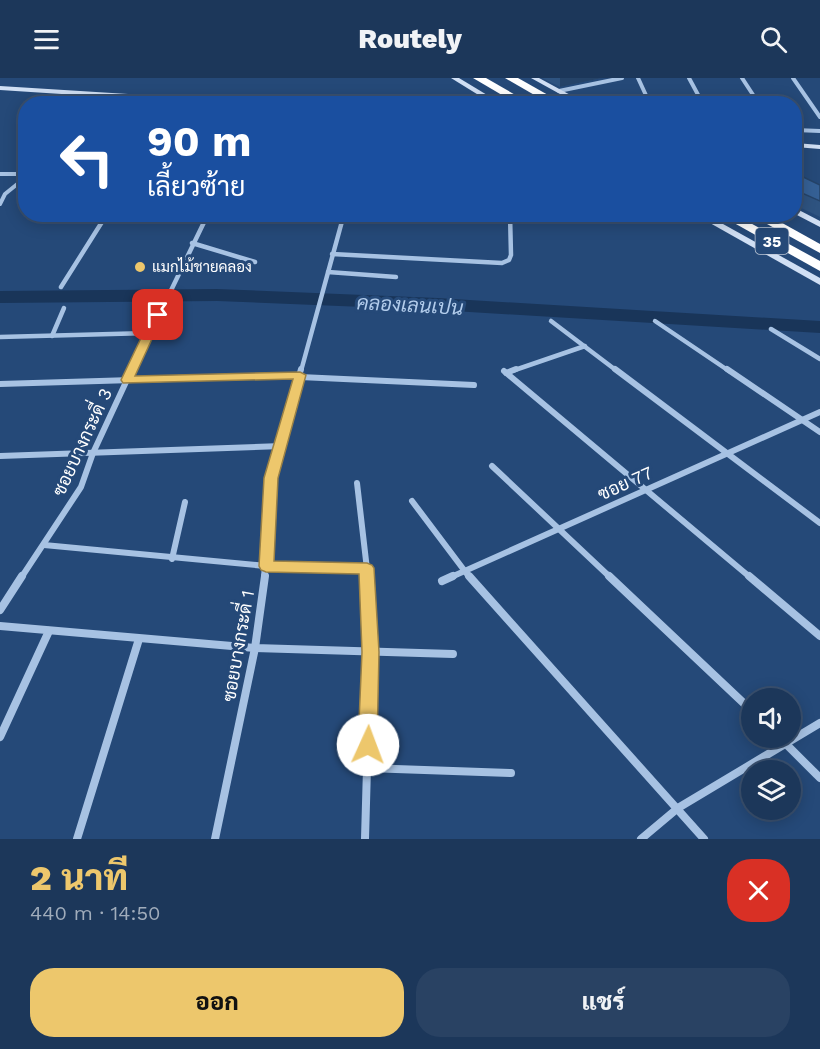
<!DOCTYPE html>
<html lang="th">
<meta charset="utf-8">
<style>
:root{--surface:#1c375a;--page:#294263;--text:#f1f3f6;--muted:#a0acbb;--line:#3a5170;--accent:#edc76c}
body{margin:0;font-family:"Work Sans",Sarabun,sans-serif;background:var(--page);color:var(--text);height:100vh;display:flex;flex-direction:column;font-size:22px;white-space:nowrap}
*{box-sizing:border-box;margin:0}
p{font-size:20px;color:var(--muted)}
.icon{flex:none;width:33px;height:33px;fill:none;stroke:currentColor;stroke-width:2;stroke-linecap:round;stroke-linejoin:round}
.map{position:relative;height:761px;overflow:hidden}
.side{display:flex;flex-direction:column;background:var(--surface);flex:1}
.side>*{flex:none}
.guide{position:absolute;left:18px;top:18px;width:784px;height:126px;border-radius:24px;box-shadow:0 3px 15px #0003,0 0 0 2px var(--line);background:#1a4fa0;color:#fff;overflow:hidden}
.controls{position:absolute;left:741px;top:610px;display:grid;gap:12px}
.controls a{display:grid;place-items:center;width:60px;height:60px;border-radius:50%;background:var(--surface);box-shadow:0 3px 15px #0003,0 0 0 2px var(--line);font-size:30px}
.pin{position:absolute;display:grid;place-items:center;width:51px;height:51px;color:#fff;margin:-26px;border-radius:12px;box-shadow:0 3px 9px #0006}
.me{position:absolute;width:66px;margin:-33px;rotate:2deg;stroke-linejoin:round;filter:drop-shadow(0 0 4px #0008)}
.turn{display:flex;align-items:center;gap:21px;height:126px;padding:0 30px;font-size:27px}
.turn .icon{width:78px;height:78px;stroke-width:2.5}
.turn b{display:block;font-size:42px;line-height:51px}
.round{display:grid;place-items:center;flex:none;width:63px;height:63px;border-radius:24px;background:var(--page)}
.summary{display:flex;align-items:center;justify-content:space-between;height:102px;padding:0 30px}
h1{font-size:36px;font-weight:800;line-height:45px;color:var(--accent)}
.button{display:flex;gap:12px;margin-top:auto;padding:12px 30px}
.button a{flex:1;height:69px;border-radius:24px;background:var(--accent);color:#111;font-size:24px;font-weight:800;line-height:69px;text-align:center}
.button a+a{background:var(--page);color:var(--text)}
header{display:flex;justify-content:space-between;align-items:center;height:78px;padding:0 30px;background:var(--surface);font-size:27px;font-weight:800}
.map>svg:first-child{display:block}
</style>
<header><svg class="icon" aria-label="menu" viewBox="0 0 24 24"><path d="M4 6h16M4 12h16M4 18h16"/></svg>Routely<svg class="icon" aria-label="search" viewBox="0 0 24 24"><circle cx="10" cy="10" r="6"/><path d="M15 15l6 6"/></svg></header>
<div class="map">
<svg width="820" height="761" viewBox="0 0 820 761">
<rect width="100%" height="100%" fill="#254978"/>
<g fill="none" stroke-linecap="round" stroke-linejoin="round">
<path fill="#193559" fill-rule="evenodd" d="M217,211l220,9 383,23v12l-383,-23 -220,-9 -217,2v-12z"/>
<g stroke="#a7c2e3" stroke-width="4">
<path d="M638,0l12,26"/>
<path d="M689,0l14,26"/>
<path d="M742,0l17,26"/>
<path d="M793,0l27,39"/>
<path d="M559,13l63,-13"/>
<path d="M795,52l25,1"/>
<path d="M0,96h26"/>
<path d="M0,126l5,-10 21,-17"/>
</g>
<g stroke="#a7c2e3" stroke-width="4.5">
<path d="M192,165l63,19"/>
<path d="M332,176l170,9 7,-3 2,-5 -1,-41"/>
<path d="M328,194l68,5"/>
<path d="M61,209l46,-73"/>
<path d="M551,243l66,50"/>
<path d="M655,243l74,50"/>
<path d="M771,251l49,30"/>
<path d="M52,258l12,-28"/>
<path d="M0,259l149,-4"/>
<path d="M132,293l76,-157"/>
<path d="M301,293l43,-157"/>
<path d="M512,293l73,-25"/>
</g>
<g stroke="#a7c2e3" stroke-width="6">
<path d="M615,291l205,154"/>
<path d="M727,291l93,63"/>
<path d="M504,293l247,207"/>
<path d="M506,295l10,-4"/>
<path d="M300,299l174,8"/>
<path d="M0,306l300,-9"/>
<path d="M0,378l282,-10"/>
<path d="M492,388l119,112"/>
<path d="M357,405l11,95"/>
<path d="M412,423l58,77"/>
<path d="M44,467l222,21 101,3"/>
<path d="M172,481l13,-57"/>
<path d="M21,500l60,-91 12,-34 39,-84"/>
<path d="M264,500l7,-100 30,-109"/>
<path d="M449,500l371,-166"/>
</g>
<g stroke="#a7c2e3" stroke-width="8">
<path d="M469,498l235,263"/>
<path d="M609,498l143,135"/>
<path d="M749,498l71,60"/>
<path d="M442,503l11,-5"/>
<path d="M0,532l22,-34"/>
<path d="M0,548l255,22 198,6"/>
<path d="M0,659l49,-106"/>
<path d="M780,660l40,40"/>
<path d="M367,690l144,5"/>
<path d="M77,761l62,-200"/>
<path d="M215,761l40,-191 10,-72"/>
<path d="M365,761l5,-178 -2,-85"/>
<path d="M641,761l37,-31 142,-85"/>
</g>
<g fill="#d0dff4" fill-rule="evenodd">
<path d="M451,0h8l43,26h-9z"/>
<path d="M531,0h8l48,26h-9z"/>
<path d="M0,8l257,16 3,2h-45l-215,-14z"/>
<path d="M795,65l25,2v4l-25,-2z"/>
<path d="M795,130l25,13v6l-25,-13z"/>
<path d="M694,136h11l115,64v7z"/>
</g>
<g fill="#fff" fill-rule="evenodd">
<path d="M473,0h13l45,26h-14z"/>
<path d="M505,0h13l46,26h-14z"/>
<path d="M718,136h16l86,47v10z"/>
<path d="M749,136h17l54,30v9z"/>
</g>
</g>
<g fill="#2e5380">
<path d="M542,0h60l-42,9z"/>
<path d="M795,95l25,12v32l-25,-12z"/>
</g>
<path fill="#254368" d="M560,0h42l-42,9z"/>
<path fill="#356095" stroke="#254368" stroke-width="1.5" d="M795,95l25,12v16l-25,-11z"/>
<path fill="#edc76c" stroke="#9a8146" stroke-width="1.5" d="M158,234l5,3 -28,61 165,-4 6,3 -28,103 -4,83 93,2 5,2 2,3 5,84 -2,93 -3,5 -6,2 -7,-2 -3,-5 4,-93 -3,-78 -93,-2 -5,-2 -2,-4 5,-88 29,-99 -170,4 -2,-3 31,-65z"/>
<circle fill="#edc76c" stroke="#254978" stroke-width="2" cx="140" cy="189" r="6"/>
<g text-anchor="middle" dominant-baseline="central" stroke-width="6" stroke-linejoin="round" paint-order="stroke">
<g font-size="15" fill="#fff" stroke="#254978" text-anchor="start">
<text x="152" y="189">แมกไม้ชายคลอง</text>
</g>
<rect fill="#254978" stroke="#bec8d6" stroke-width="1.5" x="755.5" y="150" width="33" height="26" rx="4.5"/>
<g font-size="16" font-weight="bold" fill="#fff">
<text x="772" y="163">35</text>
</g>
<g font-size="18" fill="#fff" stroke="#254978">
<text transform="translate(82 364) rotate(-65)">ซอยบางกระดี่ 3</text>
<text transform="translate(625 405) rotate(-24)">ซอย 77</text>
<text transform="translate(238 568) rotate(-80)">ซอยบางกระดี่ 1</text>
</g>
<g font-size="20" font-style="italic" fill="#b2cceb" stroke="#254978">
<text transform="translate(410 227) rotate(3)">คลองเลนเปน</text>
</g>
</g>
</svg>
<div class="controls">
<a><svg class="icon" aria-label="sound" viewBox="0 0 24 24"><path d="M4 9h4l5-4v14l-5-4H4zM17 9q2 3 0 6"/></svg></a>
<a><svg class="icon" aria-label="layers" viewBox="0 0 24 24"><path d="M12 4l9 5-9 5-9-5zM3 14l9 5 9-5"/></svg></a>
</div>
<div class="pin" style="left:158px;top:237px;background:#d93025"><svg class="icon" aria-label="arrive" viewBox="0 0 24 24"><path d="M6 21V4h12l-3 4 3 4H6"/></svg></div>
<svg class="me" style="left:368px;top:667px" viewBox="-20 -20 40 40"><circle r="19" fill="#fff"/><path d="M0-13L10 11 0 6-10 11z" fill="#edc76c"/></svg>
<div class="guide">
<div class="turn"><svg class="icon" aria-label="left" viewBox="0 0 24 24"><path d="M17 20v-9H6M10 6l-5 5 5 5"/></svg><div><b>90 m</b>เลี้ยวซ้าย</div></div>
</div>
</div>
<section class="side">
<div class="summary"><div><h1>2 นาที</h1><p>440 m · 14:50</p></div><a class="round" style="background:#d93025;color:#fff"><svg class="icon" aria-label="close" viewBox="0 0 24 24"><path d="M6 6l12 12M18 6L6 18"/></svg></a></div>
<div class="button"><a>ออก</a><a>แชร์</a></div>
</section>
